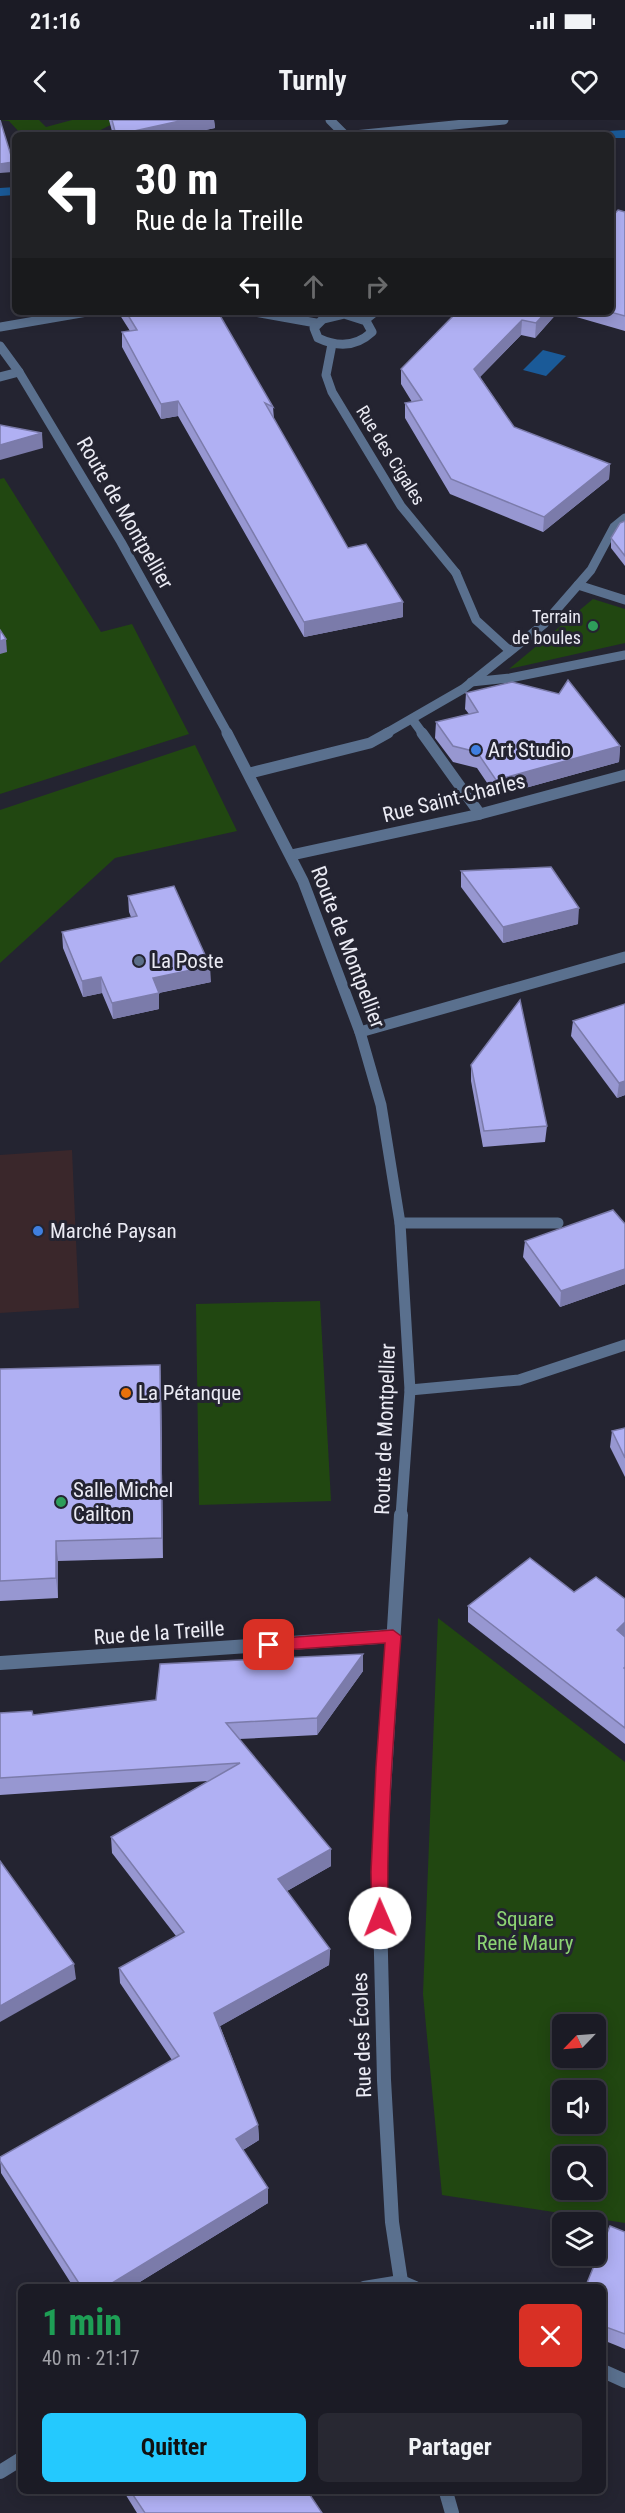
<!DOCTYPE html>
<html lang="fr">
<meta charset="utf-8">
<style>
:root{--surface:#1b1b25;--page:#282832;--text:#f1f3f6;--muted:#a0a1a7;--line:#393942;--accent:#24c9fe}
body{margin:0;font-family:"Roboto Condensed",sans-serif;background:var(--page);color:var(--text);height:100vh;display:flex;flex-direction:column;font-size:22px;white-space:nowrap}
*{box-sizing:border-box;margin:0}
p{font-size:20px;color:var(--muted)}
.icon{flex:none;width:33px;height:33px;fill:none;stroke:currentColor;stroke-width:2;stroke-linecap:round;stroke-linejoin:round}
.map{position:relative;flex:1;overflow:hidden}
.panel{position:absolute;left:18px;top:2164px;width:588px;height:210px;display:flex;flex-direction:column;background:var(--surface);border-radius:9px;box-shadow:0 3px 15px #0003,0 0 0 2px var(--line)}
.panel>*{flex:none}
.guide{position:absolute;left:12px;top:12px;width:602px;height:183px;border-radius:9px;box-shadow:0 3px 15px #0003,0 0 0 2px var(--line);background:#202124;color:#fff;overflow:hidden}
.needle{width:39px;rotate:245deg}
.controls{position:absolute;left:552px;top:1894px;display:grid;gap:12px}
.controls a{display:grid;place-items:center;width:54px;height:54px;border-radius:9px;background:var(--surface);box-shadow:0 3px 15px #0003,0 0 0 2px var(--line);font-size:30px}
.pin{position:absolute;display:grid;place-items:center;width:51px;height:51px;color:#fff;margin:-26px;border-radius:12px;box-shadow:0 3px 9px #0006}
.me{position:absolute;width:66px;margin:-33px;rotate:359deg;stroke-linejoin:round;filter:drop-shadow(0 0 4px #0008)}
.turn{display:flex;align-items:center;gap:21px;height:126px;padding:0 24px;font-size:27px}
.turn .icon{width:78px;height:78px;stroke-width:2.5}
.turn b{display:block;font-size:42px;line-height:51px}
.lanes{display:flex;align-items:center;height:57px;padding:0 24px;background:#0003;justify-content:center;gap:30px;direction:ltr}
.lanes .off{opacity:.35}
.round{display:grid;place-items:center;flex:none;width:63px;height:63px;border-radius:9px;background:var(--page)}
.summary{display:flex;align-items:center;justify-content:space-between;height:102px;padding:0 24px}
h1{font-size:36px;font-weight:700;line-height:45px;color:#1e9e55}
.button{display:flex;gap:12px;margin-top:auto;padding:12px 24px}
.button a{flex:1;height:69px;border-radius:9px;background:var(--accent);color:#111;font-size:24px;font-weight:700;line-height:69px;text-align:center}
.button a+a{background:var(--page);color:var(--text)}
.status{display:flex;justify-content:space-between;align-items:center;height:42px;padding:0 30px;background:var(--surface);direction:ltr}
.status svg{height:16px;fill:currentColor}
header{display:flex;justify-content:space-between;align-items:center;height:78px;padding:0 24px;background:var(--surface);font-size:27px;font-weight:700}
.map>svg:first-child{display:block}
</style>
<div class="status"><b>21:16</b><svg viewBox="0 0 49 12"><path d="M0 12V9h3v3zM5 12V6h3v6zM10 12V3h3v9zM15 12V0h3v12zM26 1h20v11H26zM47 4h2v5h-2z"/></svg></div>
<header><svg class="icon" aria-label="back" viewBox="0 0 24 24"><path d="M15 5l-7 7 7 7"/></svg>Turnly<svg class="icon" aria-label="heart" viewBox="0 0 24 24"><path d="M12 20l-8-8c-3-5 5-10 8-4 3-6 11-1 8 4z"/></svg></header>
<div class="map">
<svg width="625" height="2393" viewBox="0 0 625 2393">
<rect width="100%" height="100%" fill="#242431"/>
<path fill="#3a272b" d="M72,1030l7,158 -79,5v-158z"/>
<g fill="#214711" fill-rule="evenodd">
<path d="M0,0h39l7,7 26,-7h48l-29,15h-69l-13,-14z"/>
<path d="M4,358l97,154 31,-8 57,110 -189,60v-315z"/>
<path d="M593,479l32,10v34l-116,26z"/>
<path d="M195,625l42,86 -122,27 -115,105v-153z"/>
<path d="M320,1181l11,200 -132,4 -3,-201z"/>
<path d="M438,1498l187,144v461l-183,-28 -19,-201zM562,1905h34v33h-34zM562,1971h34v33h-34zM562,2037h34v33h-34z"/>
</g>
<path fill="#1a5a98" d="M543,230l23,6 -20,20 -23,-6z"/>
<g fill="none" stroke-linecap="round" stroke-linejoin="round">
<g fill="#1a5a98" fill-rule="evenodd">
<path d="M625,10v8h-15v-3h-8l6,-4z"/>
<path d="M15,67v8l-15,1v-8z"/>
</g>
<g stroke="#5a708e" stroke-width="9">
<path d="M456,453l20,47 34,31"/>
<path d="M578,465l47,15"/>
<path d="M471,562l39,-4 115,-23"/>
</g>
<path stroke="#5a708e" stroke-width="11" d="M400,1103h158"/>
<g stroke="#5a708e" stroke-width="9">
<path d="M330,0l15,15"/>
<path d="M354,15l150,-15"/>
<path d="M254,192l62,11"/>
<path d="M344,194l22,7 6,11c-16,15 -35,15 -54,6l-4,-10 9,-9z"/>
<path d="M365,200l10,-8"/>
<path d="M0,207l87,-15"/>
<path d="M332,224l-6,31 6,17 69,114 55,67"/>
<path d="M0,257l19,-5"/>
<path d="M412,599l11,15"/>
<path d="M385,614l78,-45 81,-65 47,-54 23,-43 11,-9"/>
</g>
<g stroke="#5a708e" stroke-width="11">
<path d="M422,613l58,81"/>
<path d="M250,653l120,-30 18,-10"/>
<path d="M291,735l189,-41 145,-39"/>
<path d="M360,912l265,-75"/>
<path d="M410,1270l109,-10 106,-35"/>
</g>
<g stroke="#5a708e" stroke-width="14">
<path d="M0,1543l393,-27"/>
<path d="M364,2168l37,-6 14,6"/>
<path d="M603,2251l22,10"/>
<path d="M0,2352l21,-13"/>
</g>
<path stroke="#5a708e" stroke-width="9" d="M0,226l19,26 102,170 107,192"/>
<path stroke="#5a708e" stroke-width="11" d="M227,613l76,148 57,151 21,73 19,118 10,167 -9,126"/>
<g stroke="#5a708e" stroke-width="14">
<path d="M401,1395l-22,357 5,208 8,142 10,66"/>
<path d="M446,2372l6,21"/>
</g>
</g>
<g fill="#9797d1">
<path d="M109,0h105l1,8 -34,7h-68z"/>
<path d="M625,92v119l-66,-19h51z"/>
<path d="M118,192h100l55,95 1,12 74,129 55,69 -99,20 -126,-221 -17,3 -39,-72v-15l8,-1z"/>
<path d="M457,192h101l-23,26 -14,-3 -41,42 34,50 96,37 -1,15 -66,53 -93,-38 -45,-76v-15l7,-1 -11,-18v-15z"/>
<path d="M625,401v45l-14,-18v-10z"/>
<path d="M466,573l154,53 -1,16 -123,34 -19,-28 -24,-6 -18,-24 1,-16 33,-8 -4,-5z"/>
<path d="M461,751l117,53 -75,19 -42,-56z"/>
<path d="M128,776l83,86 -52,11v16l-46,10 -11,-26 -19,4 -20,-49 -1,-16 69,-15 -2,-5z"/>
<path d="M625,884v91l-8,3 -46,-62 2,-15z"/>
<path d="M471,945l76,61 -2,16 -62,5 -12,-66z"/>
<path d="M625,1104v60l-65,23 -37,-50 2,-16z"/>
<path d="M0,1249l161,16 2,173 -105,3v37l-58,3z"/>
<path d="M625,1308v49l-15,-30 2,-16z"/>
<path d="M468,1486l157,31v107l-157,-122z"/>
<path d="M363,1534v17l-46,64 -78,4 92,127 -44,25 43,58 -1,16 -109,61 38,99 1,15 -16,10 25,38v15l-138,85h-56l-73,-115 -1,-16 172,-97 -52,-77 -1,-15 57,-32 -64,-83 -1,-16 97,-56 -208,14v-82l33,2 123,-15z"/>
<path d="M625,2112v117l-22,-9v-52z"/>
<path d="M124,2372h184l14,21h-185z"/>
</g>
<g fill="#7b7baa">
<path d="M184,0h30l1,8 -34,7h-65z"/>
<path d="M13,42v10l-13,1v-9z"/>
<path d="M546,192h12l-23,26 1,-15z"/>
<path d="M522,200l-1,15 -48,49 1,-15z"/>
<path d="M178,281v15l-17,3v-15z"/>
<path d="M42,313l1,15 -43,12v-15z"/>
<path d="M610,344l-1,15 -66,53 1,-15z"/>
<path d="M403,482v15l-99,20v-15z"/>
<path d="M6,519l1,13 -7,2v-13z"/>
<path d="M620,626l-1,16 -123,34v-16z"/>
<path d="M579,788l-1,16 -75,19v-16z"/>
<path d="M210,846l1,16 -58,12v-16z"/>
<path d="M101,857l1,16 -19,4 -1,-16z"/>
<path d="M159,873v16l-46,10 -1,-16z"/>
<path d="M625,961v14l-8,3 2,-15z"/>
<path d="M625,1149v15l-65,23 1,-16z"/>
<path d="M160,1245l1,20 2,173 -1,-20z"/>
<path d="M56,1421l2,20v37l-2,-20z"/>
<path d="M625,1502v14l-10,9 2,-15z"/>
<path d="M363,1534v17l-46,64v-17z"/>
<path d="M331,1729v17l-53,30v-17z"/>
<path d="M330,1829l-1,16 -114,64 -1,-16z"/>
<path d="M74,1844l2,15 -76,43v-16z"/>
<path d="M258,2005l1,15 -23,14v-15z"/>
<path d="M268,2068v15l-138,85h-26z"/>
</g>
<g fill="#b0b0f3" stroke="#7b7baa" stroke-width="1.5">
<path d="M0,0l13,42 -13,2z"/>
<path d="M112,0h72l-68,15z"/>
<path d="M618,90l7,2v104l-15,-4v-93z"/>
<path d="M126,192h92l55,95 -8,-4 83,145 18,-4 37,58 -99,20 -126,-221 -17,3 -39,-72 15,-2z"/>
<path d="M457,192h89l-10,11 -14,-3 -48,49 40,58 96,37 -66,53 -93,-38 -46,-76 17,-3 -21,-31z"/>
<path d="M0,305l42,8 -42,12z"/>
<path d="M625,401v35l-14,-18 9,-15z"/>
<path d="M0,510l6,9 -6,2z"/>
<path d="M568,560l52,66 -124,34 -19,-28 -24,-6 -17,-24 42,-10 -12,-19 46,-11 47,12z"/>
<path d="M551,747l28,41 -76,19 -42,-56z"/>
<path d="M174,766l36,80 -57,12 6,15 -47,10 -11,-26 -19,4 -20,-49 75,-16 -9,-20z"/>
<path d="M520,880l27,126 -63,5 -13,-66z"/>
<path d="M625,884v77l-6,2 -46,-62z"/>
<path d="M613,1090l12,14v45l-64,22 -36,-50z"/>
<path d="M160,1245l2,173 -106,3v37l-56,3v-212z"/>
<path d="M625,1308v30l-13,-27z"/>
<path d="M530,1438l44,34 22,-15 29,22v23l-8,8 8,7v30l-1,1 1,1v59l-157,-122z"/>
<path d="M363,1534l-46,64 -91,5 105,126 -53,30 52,70 -116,64 44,112 -22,14 32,49 -164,100h-22l-82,-127v-4l179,-101 -60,-88 65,-36 -73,-95 129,-74 -240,15v-65l32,-2 1,4 123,-15 4,-36z"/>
<path d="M0,1741l74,103 -74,42z"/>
<path d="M610,2106l15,6v102l-22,-8v-38h-18z"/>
<path d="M131,2372h177l14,21h-177z"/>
</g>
<path fill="#e11d48" stroke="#92132f" stroke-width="1.5" d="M393,1510l8,6c-7,94 -15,188 -13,282l-2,5h-12l-2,-5 -1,-46 5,-105 9,-124 -116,8 -7,-6 7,-6z"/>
<g fill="#2e9e5b" stroke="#242431" stroke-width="2">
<circle cx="593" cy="506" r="6"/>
<circle cx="61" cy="1382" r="6"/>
</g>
<g fill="#3f7fe0" stroke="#242431" stroke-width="2">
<circle cx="476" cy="630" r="6"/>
<circle cx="38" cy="1111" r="6"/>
</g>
<circle fill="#5c6f8a" stroke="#242431" stroke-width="2" cx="139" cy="841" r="6"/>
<circle fill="#e8710a" stroke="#242431" stroke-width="2" cx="126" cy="1273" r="6"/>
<g text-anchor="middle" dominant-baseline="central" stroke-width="6" stroke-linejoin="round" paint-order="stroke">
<g font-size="18" fill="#ebebf4" stroke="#242431">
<text transform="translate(391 335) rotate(58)">Rue des Cigales</text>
</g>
<g font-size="18" fill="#ebebf4" stroke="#242431" text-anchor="end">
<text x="581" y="496">Terrain<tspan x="581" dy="21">de boules</tspan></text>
</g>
<g font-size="21" fill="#ebebf4" stroke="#242431">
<text transform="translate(125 393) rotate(60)">Route de Montpellier</text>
<text transform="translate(454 678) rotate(-14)">Rue Saint-Charles</text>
<text transform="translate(348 827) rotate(69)">Route de Montpellier</text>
<text transform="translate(385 1309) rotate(-88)">Route de Montpellier</text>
<text transform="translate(159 1513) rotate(-4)">Rue de la Treille</text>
<text transform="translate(362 1915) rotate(-92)">Rue des Écoles</text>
</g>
<g font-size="21" fill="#ebebf4" stroke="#242431" text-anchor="start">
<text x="488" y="630">Art Studio</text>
<text x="151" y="841">La Poste</text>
<text x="50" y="1111">Marché Paysan</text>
<text x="138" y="1273">La Pétanque</text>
<text x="73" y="1370">Salle Michel<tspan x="73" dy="24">Cailton</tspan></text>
</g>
<g font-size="21" fill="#8cd473" stroke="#242431">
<text x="525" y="1799">Square<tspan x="525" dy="24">René Maury</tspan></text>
</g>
</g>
</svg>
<div class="controls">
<a><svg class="needle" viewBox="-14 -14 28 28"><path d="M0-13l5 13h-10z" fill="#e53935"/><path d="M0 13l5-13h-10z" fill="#a0a1a7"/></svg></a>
<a><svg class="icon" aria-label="sound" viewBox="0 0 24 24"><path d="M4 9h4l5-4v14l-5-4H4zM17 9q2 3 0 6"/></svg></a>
<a><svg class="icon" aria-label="search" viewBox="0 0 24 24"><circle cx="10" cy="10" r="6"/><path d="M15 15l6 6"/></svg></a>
<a><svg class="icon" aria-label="layers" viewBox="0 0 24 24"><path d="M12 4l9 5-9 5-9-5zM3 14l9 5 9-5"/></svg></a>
</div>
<div class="pin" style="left:269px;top:1525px;background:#d93025"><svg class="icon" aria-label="arrive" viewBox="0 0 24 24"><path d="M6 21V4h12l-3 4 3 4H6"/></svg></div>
<svg class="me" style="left:380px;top:1798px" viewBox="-20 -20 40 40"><circle r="19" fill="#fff"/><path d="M0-13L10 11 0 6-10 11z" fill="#e11d48"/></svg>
<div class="guide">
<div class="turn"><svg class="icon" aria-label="left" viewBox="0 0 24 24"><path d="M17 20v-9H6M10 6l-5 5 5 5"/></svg><div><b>30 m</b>Rue de la Treille</div></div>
<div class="lanes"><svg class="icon" aria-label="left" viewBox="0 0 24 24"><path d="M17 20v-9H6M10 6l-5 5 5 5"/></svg><svg class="icon off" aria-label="ahead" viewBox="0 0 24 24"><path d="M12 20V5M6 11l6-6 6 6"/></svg><svg class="icon off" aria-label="right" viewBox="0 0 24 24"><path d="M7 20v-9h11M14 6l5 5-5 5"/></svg></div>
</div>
<section class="panel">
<div class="summary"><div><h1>1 min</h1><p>40 m · 21:17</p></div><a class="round" style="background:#d93025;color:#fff"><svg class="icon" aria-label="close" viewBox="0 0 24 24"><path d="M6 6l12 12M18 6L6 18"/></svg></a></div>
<div class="button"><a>Quitter</a><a>Partager</a></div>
</section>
</div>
